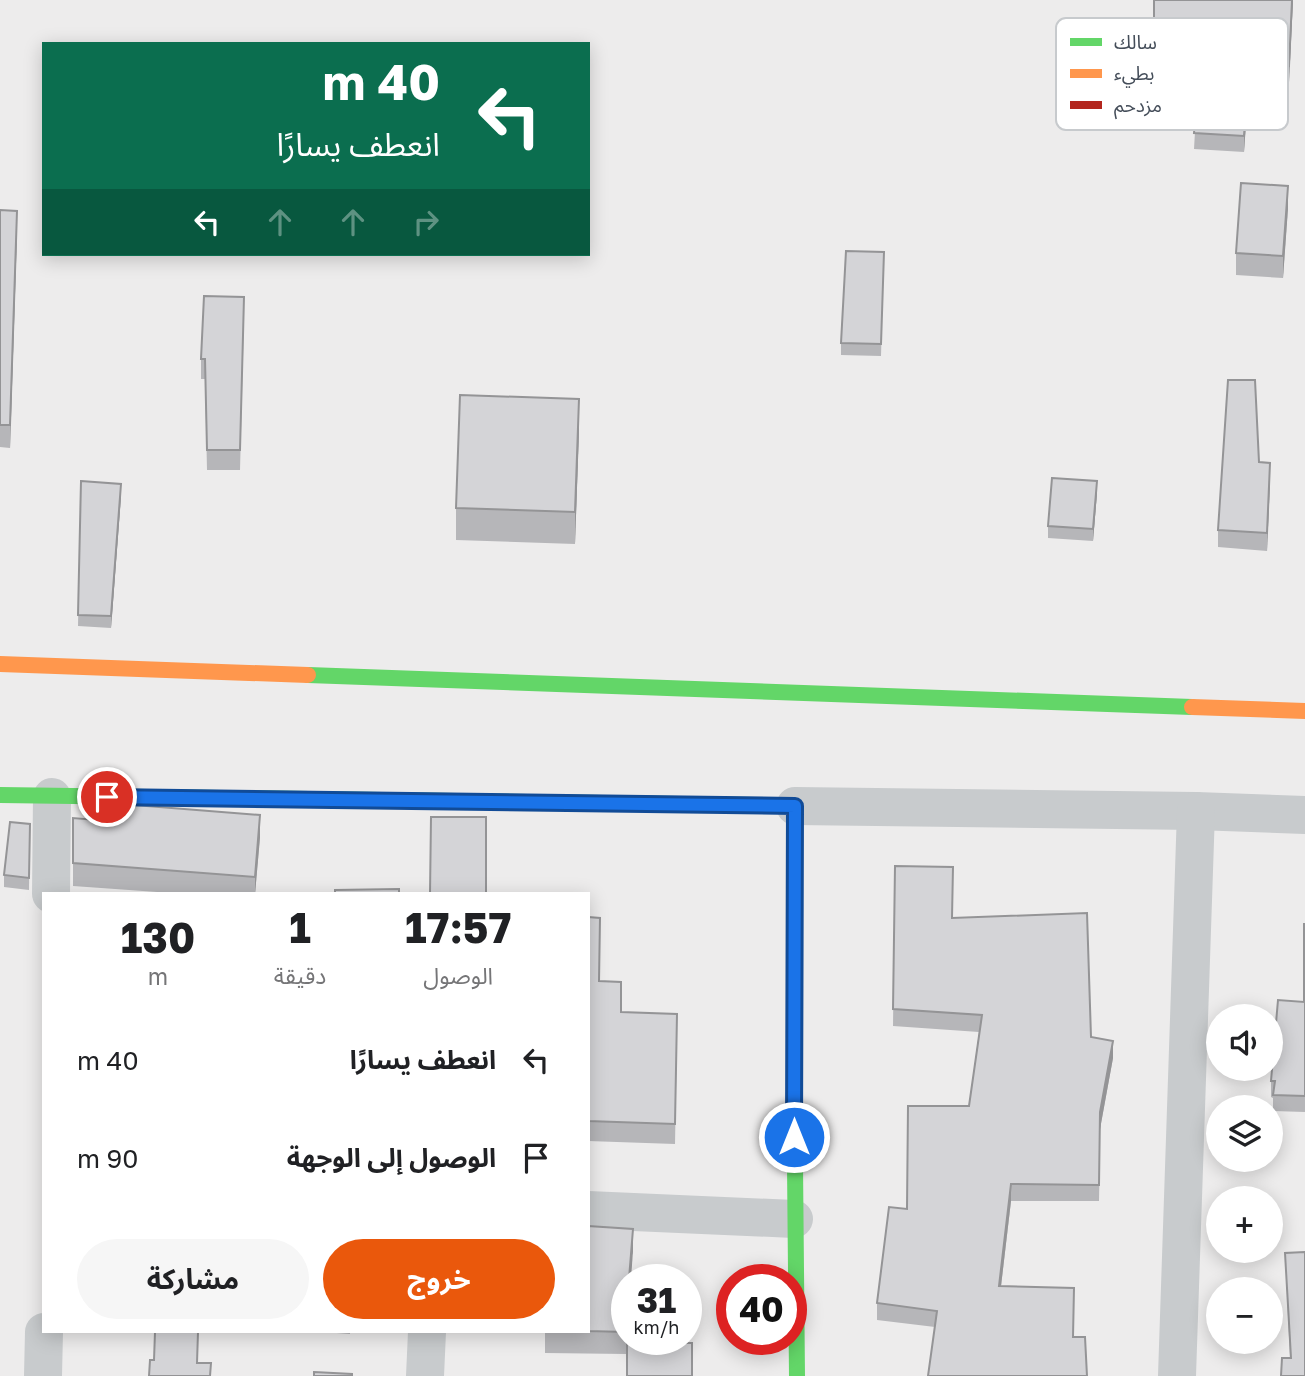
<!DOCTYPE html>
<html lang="ar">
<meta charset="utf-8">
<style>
:root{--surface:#fff;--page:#f6f6f6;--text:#202124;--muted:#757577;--accent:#ea580c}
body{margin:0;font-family:"Golos Text","Noto Sans Arabic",sans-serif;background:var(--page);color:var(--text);direction:rtl;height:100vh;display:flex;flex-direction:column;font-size:26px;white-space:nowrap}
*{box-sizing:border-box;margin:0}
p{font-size:23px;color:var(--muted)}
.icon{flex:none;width:38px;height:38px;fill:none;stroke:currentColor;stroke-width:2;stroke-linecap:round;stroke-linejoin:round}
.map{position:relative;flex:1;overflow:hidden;direction:ltr}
.panel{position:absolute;left:42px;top:892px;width:548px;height:441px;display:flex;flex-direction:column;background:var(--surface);border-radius:0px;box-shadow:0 4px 18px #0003;direction:rtl}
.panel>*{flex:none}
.top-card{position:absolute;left:42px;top:42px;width:548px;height:214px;border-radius:0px;box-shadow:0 4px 18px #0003;direction:rtl;background:#0b6e4f;color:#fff;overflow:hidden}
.controls{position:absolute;left:1206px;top:1004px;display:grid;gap:14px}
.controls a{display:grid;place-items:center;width:77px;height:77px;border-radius:50%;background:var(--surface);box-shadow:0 4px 18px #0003;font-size:35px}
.speed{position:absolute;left:611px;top:1264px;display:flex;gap:14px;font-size:35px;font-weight:700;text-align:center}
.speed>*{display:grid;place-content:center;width:91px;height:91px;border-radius:50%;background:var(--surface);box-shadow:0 4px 18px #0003;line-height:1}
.speed small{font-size:18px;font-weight:400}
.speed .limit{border:10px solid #d22;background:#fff;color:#111}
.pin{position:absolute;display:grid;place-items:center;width:60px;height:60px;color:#fff;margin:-30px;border:4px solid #fff;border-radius:50%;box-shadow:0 2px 7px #0007}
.me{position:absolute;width:77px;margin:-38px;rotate:0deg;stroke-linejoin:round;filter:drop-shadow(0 0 5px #0008)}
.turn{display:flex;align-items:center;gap:24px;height:147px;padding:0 35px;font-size:32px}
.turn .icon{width:91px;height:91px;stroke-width:2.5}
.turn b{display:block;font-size:49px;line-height:60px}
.lanes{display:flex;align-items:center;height:66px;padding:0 35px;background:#0003;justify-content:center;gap:35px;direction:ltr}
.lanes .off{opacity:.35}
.eta{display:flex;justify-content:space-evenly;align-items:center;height:119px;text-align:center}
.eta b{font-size:42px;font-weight:700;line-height:49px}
.button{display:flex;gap:14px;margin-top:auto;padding:14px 35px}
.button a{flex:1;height:80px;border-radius:42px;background:var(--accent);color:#fff;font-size:28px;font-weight:700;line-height:80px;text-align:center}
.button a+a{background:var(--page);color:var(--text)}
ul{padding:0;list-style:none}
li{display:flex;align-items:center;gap:21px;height:98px;padding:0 35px}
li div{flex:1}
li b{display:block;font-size:26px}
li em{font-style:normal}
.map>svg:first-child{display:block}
</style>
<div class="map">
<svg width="1305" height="1376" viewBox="0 0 1305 1376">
<rect width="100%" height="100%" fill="#edecec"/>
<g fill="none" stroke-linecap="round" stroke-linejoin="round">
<g stroke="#c8cbcd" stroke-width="38">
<path d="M795,806l401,5 109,4"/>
<path d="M51,894l1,-97"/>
<path d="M588,1210l206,9"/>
<path d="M43,1376l1,-44"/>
<path d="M425,1376l2,-44"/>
<path d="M1177,1376l19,-565"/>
</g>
<g stroke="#63d668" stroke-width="16">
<path d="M308,675l884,32"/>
<path d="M0,795l754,10"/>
<path d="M794,1060l3,316"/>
</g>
<g stroke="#ff974d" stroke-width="16">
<path d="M0,664l308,11"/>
<path d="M1192,707l113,4"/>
</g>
<path stroke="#b3261e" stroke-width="16" d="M754,805l41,1 -1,254"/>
</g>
<g fill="#b6b6b9">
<path d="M1154,0h139l-4,82 -40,-2 -5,72 -50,-3 3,-52 -21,-1 3,-50 -25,-1z"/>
<path d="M1288,208l-5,70 -47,-3v-22z"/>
<path d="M0,210l17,23 -7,215 -10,-1z"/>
<path d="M884,252l-3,104 -40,-1v-12z"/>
<path d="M244,318l-4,152h-33l-2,-91h-4v-20z"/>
<path d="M579,431l-4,113 -119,-4v-32z"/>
<path d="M81,481l40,15 -10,132 -33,-2z"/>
<path d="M1270,481l-3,70 -49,-4v-17z"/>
<path d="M1097,493l-4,48 -45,-3v-12z"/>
<path d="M73,818l187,19 -5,57h-70l-112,-8z"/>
<path d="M30,824l-1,66 -25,-3v-12z"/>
<path d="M895,866l57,52 139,119 22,21 -13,71 -1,72h-88l-10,85 72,51 -138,-10 -58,-7v-17l30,-94 62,-103 10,-74 -86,-6z"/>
<path d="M588,917l12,64 21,31 56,21 -2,111 -87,-3z"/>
<path d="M1305,924v188l-32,-1v-13l-2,-1v-16l33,-79z"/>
<path d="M588,1226l45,25 -7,28v75l-81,-1v-21h43z"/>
<path d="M1285,1253l20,123 -15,-18z"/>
<path d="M323,1332h27v2z"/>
</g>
<g fill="#949496">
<path d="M1292,0h1l-4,82v-16z"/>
<path d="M1249,64v16l-5,72v-16z"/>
<path d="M1288,186v22l-5,70v-22z"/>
<path d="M17,211v22l-7,215v-23z"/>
<path d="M579,399v32l-4,113v-32z"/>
<path d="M1270,463v18l-3,70v-18z"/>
<path d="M1097,481v12l-4,48v-12z"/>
<path d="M121,484v12l-10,132v-12z"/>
<path d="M260,815v22l-5,57v-17z"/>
<path d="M1113,1041v17l-13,71 -1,72 1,-89z"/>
<path d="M1011,1184v17l-12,102v-17z"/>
<path d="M633,1229v22l-2,28h-2z"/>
</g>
<g fill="#d4d4d7" stroke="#949496" stroke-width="2">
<path d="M1154,0h138l-3,66 -40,-2 -5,72 -50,-3 4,-52 -22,-1 4,-50h-26z"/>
<path d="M1241,183l47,3 -5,70 -47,-3z"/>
<path d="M0,210l17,1 -7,214h-10z"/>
<path d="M846,251l38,1 -3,92 -40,-1z"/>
<path d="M204,296l40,1 -4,153h-33l-2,-91h-4z"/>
<path d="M1228,380h27l4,82 11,1 -3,70 -49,-3z"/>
<path d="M460,395l119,4 -4,113 -119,-4z"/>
<path d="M1052,478l45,3 -4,48 -45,-3z"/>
<path d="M81,481l40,3 -10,132 -33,-1z"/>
<path d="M109,803l151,12 -5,62 -182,-14v-45l35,3z"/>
<path d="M431,817h55v77h-56z"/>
<path d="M10,822l20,2 -1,54 -25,-3z"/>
<path d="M895,866l58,1 -1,51 135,-5 4,124 22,4 -13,71 -1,73 -88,-1 -12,102 75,2 -1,49h12l2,39h-159l9,-65 -60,-8 12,-96 18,2 1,-103h61l13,-91 -89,-6z"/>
<path d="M399,889v5h-64v-4z"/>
<path d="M588,917l12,1 -1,63 22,1v30l56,2 -2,110 -87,-3z"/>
<path d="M1304,924h1v172l-32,-1 2,-14h-4l7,-81 26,2z"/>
<path d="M588,1226l45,3 -4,50h-3v53l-38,-1z"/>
<path d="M1305,1252v124h-24l1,-18h9l-6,-105z"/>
<path d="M155,1332h43l-1,31h14l-1,13h-61l1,-16h4z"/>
<rect x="627" y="1343" width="65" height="33"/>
<path d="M314,1372l38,2v2h-38z"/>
</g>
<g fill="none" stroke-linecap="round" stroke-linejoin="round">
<g stroke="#114b97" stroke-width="18">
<path id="route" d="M107,797l688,9 -1,331"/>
</g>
<use href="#route" stroke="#1a73e8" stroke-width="12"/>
</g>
<rect x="1056" y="18" width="232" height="112" rx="10" fill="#fff" stroke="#c7cacd" stroke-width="2"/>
<rect x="1070" y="38" width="32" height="8" fill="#63d668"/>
<rect x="1070" y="69" width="32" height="9" fill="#ff974d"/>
<rect x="1070" y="101" width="32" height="8" fill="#b3261e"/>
<g font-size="19" fill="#444d59">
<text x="1114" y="49">سالك</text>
<text x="1114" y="80">بطيء</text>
<text x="1114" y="112">مزدحم</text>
</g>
</svg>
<div class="controls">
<a><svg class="icon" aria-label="sound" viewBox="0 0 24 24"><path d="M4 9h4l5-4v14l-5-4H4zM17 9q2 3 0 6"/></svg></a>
<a><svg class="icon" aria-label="layers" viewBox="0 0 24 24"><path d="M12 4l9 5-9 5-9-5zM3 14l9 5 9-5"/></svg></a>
<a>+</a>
<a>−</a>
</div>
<div class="speed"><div>31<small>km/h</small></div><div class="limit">40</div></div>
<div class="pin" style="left:107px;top:797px;background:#d93025"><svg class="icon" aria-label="arrive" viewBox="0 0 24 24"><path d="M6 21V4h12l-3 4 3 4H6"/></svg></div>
<svg class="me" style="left:794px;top:1137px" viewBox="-20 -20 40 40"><circle r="17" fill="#1a73e8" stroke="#fff" stroke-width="3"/><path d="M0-11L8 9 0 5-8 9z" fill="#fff"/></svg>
<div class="top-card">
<div class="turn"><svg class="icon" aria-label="left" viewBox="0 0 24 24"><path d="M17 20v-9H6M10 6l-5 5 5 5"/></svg><div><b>40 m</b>انعطف يسارًا</div></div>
<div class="lanes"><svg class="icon" aria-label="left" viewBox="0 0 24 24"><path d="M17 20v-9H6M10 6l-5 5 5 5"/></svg><svg class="icon off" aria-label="ahead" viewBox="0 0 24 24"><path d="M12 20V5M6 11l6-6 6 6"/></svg><svg class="icon off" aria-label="ahead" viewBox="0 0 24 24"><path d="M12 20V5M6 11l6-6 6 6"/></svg><svg class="icon off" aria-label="right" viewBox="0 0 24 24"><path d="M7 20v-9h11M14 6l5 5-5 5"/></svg></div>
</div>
<section class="panel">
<div class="eta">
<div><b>17:57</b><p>الوصول</p></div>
<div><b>1</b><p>دقيقة</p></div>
<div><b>130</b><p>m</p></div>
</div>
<ul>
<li><svg class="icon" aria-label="left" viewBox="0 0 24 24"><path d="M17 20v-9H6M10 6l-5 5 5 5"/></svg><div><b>انعطف يسارًا</b></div><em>40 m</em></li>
<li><svg class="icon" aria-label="arrive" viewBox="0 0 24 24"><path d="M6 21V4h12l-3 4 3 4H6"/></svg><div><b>الوصول إلى الوجهة</b></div><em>90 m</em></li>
</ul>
<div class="button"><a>خروج</a><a>مشاركة</a></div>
</section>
</div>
